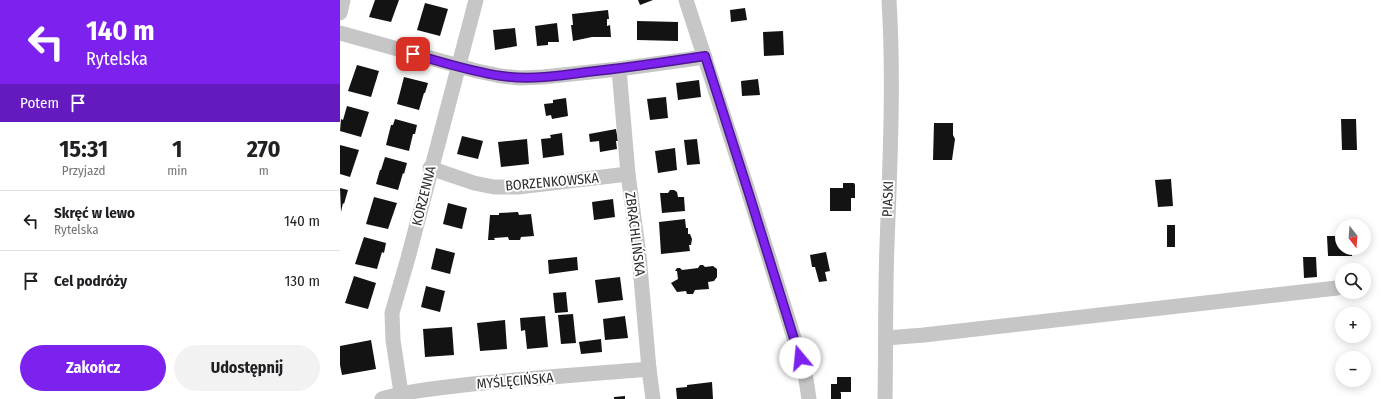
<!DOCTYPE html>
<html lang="pl">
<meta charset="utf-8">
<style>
:root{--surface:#fff;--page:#f2f2f2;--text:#202124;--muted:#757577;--line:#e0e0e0;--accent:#7d21ef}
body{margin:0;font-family:"Fira Sans Condensed",sans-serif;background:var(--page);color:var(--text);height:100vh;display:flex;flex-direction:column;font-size:15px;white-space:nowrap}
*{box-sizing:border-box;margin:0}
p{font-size:13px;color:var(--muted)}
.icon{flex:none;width:22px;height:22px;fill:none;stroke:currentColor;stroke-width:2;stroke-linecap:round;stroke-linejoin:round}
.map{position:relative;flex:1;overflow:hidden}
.side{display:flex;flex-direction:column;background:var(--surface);width:340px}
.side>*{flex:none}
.top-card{background:#7d21ef;color:#fff;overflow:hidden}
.needle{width:26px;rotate:163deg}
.buttons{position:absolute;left:995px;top:219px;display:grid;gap:8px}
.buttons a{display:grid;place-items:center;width:36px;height:36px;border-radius:50%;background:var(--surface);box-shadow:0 2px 10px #0003;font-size:20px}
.pin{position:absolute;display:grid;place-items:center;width:34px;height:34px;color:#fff;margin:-17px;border-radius:8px;box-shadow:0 2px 6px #0006}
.me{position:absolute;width:44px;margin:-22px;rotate:343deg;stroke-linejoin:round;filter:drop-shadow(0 0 3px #0008)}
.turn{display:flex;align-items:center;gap:14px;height:84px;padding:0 20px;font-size:18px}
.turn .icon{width:52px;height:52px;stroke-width:2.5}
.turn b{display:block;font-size:28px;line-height:34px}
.then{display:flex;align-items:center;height:38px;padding:0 20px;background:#0003;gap:8px;font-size:15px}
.eta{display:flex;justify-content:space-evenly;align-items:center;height:68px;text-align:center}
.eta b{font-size:24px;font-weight:700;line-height:28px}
.cta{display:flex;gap:8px;margin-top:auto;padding:8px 20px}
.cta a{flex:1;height:46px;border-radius:24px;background:var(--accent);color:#fff;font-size:16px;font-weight:700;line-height:46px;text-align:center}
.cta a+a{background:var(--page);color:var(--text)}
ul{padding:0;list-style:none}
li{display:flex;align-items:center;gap:12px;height:60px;padding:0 20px;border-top:1px solid var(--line)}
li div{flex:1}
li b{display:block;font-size:15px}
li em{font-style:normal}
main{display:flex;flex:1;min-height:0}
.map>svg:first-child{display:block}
</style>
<main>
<section class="side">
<div class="top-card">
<div class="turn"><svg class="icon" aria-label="left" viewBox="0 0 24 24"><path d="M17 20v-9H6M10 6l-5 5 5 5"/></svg><div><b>140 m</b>Rytelska</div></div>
<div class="then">Potem<svg class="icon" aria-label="arrive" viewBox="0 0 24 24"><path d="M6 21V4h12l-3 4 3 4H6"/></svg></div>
</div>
<div class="eta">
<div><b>15:31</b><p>Przyjazd</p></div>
<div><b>1</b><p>min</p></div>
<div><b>270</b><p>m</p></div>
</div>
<ul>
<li><svg class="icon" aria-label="left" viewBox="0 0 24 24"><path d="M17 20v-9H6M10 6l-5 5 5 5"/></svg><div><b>Skręć w lewo</b><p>Rytelska</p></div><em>140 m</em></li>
<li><svg class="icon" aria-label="arrive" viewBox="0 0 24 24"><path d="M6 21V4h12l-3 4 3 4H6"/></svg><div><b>Cel podróży</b></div><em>130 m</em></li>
</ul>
<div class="cta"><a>Zakończ</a><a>Udostępnij</a></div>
</section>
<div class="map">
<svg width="1043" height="399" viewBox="0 0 1043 399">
<rect width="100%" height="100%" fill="#fff"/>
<g fill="#131313">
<path d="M35,0h24l-8,22 -22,-5z"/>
<path d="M298,0h15l-13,5z"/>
<path d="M85,3l23,6 -8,27 -23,-6z"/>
<path d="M405,8l2,12 -16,2 -1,-12z"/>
<path d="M268,10l1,9h-2v7l3,-1 1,12h-19l-19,4 -2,-16h2l-1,-11z"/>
<path d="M297,21l41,1v19l-41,-1z"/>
<path d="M217,23l2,19h-11v3l-11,1 -2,-20z"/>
<path d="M175,28l2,18 -22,4 -2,-20z"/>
<path d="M443,31l1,24 -20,1 -1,-24z"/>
<path d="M17,65l22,6 -8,26 -23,-6z"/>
<path d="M64,77l24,6 -3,10h-1l-5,17 -22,-6z"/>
<path d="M418,79l2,16 -18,1 -1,-15z"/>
<path d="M359,80l2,17 -23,3 -2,-17z"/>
<path d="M326,97l2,21 -18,2 -3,-21z"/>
<path d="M226,98l2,18 -16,3 -1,-4 -5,1 -2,-12 9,-1v-3z"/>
<path d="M7,106l22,6 -8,25 -21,-6 1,-12 2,1z"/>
<path d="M55,119l22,6 -2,9h-2l-4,17 -23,-6 5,-20h2z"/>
<path d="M1001,119h15l1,31h-15z"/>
<path d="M594,123h19v12l2,4 -3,21h-19z"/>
<path d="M276,129l2,12h-2l1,8 -17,3 -1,-11 -9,1 -1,-8z"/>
<path d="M222,133l2,22 -21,3 -2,-19 10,-1 -1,-3z"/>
<path d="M122,136l21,5 -5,18 -21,-5z"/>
<path d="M187,139l2,25 -28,3 -3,-25z"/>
<path d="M357,139l3,25 -13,1 -3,-25z"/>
<path d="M0,145l19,5 -9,27 -10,-3z"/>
<path d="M335,148l2,22 -19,3 -3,-22z"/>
<path d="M45,157l22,6 -3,11 -1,-1 -5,17 -22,-6 4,-14h1z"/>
<path d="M831,179l2,27 -15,1 -3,-27z"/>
<path d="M503,183h11l1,2v13h-4v13h-21v-23h13z"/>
<path d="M0,188l8,2 -4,14 -1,-1 -2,9z"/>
<path d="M330,190h4l3,2 1,5h6l1,14 -23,2 -2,-20h8z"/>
<path d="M34,197l23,6 -9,26 -22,-5z"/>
<path d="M273,199l2,18 -21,3 -2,-18z"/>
<path d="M108,203l19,5 -5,21 -19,-5z"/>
<path d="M178,212l1,3 12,-1 3,22 -13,1 -1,3h-11l-1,-3 -14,1 1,2h-7l2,-25h9v-2z"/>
<path d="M345,219l1,9h2v6h2l2,5 -1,6h-2l1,6 -29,3 -2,-32z"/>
<rect x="827" y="225" width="8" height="22"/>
<path d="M987,236h15v12h10v8h-24z"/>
<path d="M24,237l22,6 -2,10 -2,-1 -5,17 -22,-5z"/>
<path d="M96,248l19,5 -5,21 -19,-5z"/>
<path d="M486,252l4,19 -5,1 2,9 -8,1 -4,-15h-3l-2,-12z"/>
<path d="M237,257l1,13 -29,4 -1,-14z"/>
<path d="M963,257h13l1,20 -13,1z"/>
<path d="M360,265h3l2,2 8,-1 4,3v8l-3,4 -6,1 1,7 -14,1 -2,4h-6l-1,-3 -9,1 -6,-9 7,-4 -1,-8h-2l2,-3h3l2,2 16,-2z"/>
<path d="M14,276l22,7 -8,26 -23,-6z"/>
<path d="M280,277l3,23 -25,3 -3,-23z"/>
<path d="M86,286l19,5 -5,21 -19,-5z"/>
<path d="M226,292l2,20 -13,1 -2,-20z"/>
<path d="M233,314l3,29 -15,1 -3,-29z"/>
<path d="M205,316l3,31 -21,2 -2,-19 -4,1 -1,-13z"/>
<path d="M285,316l3,22 -23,2 -2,-21z"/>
<path d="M165,320l2,29 -27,2 -3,-28z"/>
<path d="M112,327l2,28 -29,2 -2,-28z"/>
<path d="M261,339l1,13 -21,2 -2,-12z"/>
<path d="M31,340l5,29 -34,6 -2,-10v-19z"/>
<path d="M497,377h14v15h-11l1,1v6h-10v-15h6z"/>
<path d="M372,382l1,17h-36l-1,-11 11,-1v-2z"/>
<path d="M285,396v3h-11v-2z"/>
</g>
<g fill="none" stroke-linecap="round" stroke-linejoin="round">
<g stroke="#c6c6c6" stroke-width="15">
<path d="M346,0l63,194 56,179 4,26"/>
<path d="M0,13l3,-13"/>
<path d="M0,33l137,38 24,5 19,2 23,-1 76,-8 86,-12"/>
<path d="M279,69l9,105 11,81 10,114 4,30"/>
<path d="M90,168l44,15 20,4h24l110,-13"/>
<path d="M546,338l38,-3 413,-47"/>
<path d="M61,393l-8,-53 -1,-27 16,-55 68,-258"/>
<path d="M42,399c29,-9 60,-11 90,-15 59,-6 118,-10 177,-15"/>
<path d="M545,399c1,-51 0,-103 2,-154 3,-82 7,-164 2,-245"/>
</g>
</g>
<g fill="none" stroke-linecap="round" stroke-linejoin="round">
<g stroke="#51159b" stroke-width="10">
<path id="route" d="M73,54c29,8 59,18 89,22 28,4 57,0 85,-4 39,-4 79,-10 118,-16l44,138 51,164"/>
</g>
<use href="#route" stroke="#7d21ef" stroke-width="7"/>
</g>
<g text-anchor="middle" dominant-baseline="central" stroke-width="4" stroke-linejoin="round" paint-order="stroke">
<g font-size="14" fill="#2c2c2c" stroke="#fff">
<text transform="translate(212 182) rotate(-5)">BORZENKOWSKA</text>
<text transform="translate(84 196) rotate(-76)">KORZENNA</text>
<text transform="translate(548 199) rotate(-88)">PIASKI</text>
<text transform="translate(295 234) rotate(83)">ZBRACHLIŃSKA</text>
<text transform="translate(175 381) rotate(-5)">MYŚLĘCIŃSKA</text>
</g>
</g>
</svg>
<div class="buttons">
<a><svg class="needle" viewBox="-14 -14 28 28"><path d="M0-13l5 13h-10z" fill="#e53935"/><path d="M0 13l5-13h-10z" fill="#757577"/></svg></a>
<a><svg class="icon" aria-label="search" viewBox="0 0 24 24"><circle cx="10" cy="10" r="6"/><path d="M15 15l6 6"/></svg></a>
<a>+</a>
<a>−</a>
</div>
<div class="pin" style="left:73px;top:54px;background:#d93025"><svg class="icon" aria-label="arrive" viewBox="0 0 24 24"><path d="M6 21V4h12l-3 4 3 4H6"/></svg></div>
<svg class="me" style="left:460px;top:358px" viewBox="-20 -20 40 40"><circle r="19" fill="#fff"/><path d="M0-13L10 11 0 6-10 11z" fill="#7d21ef"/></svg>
</div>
</main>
